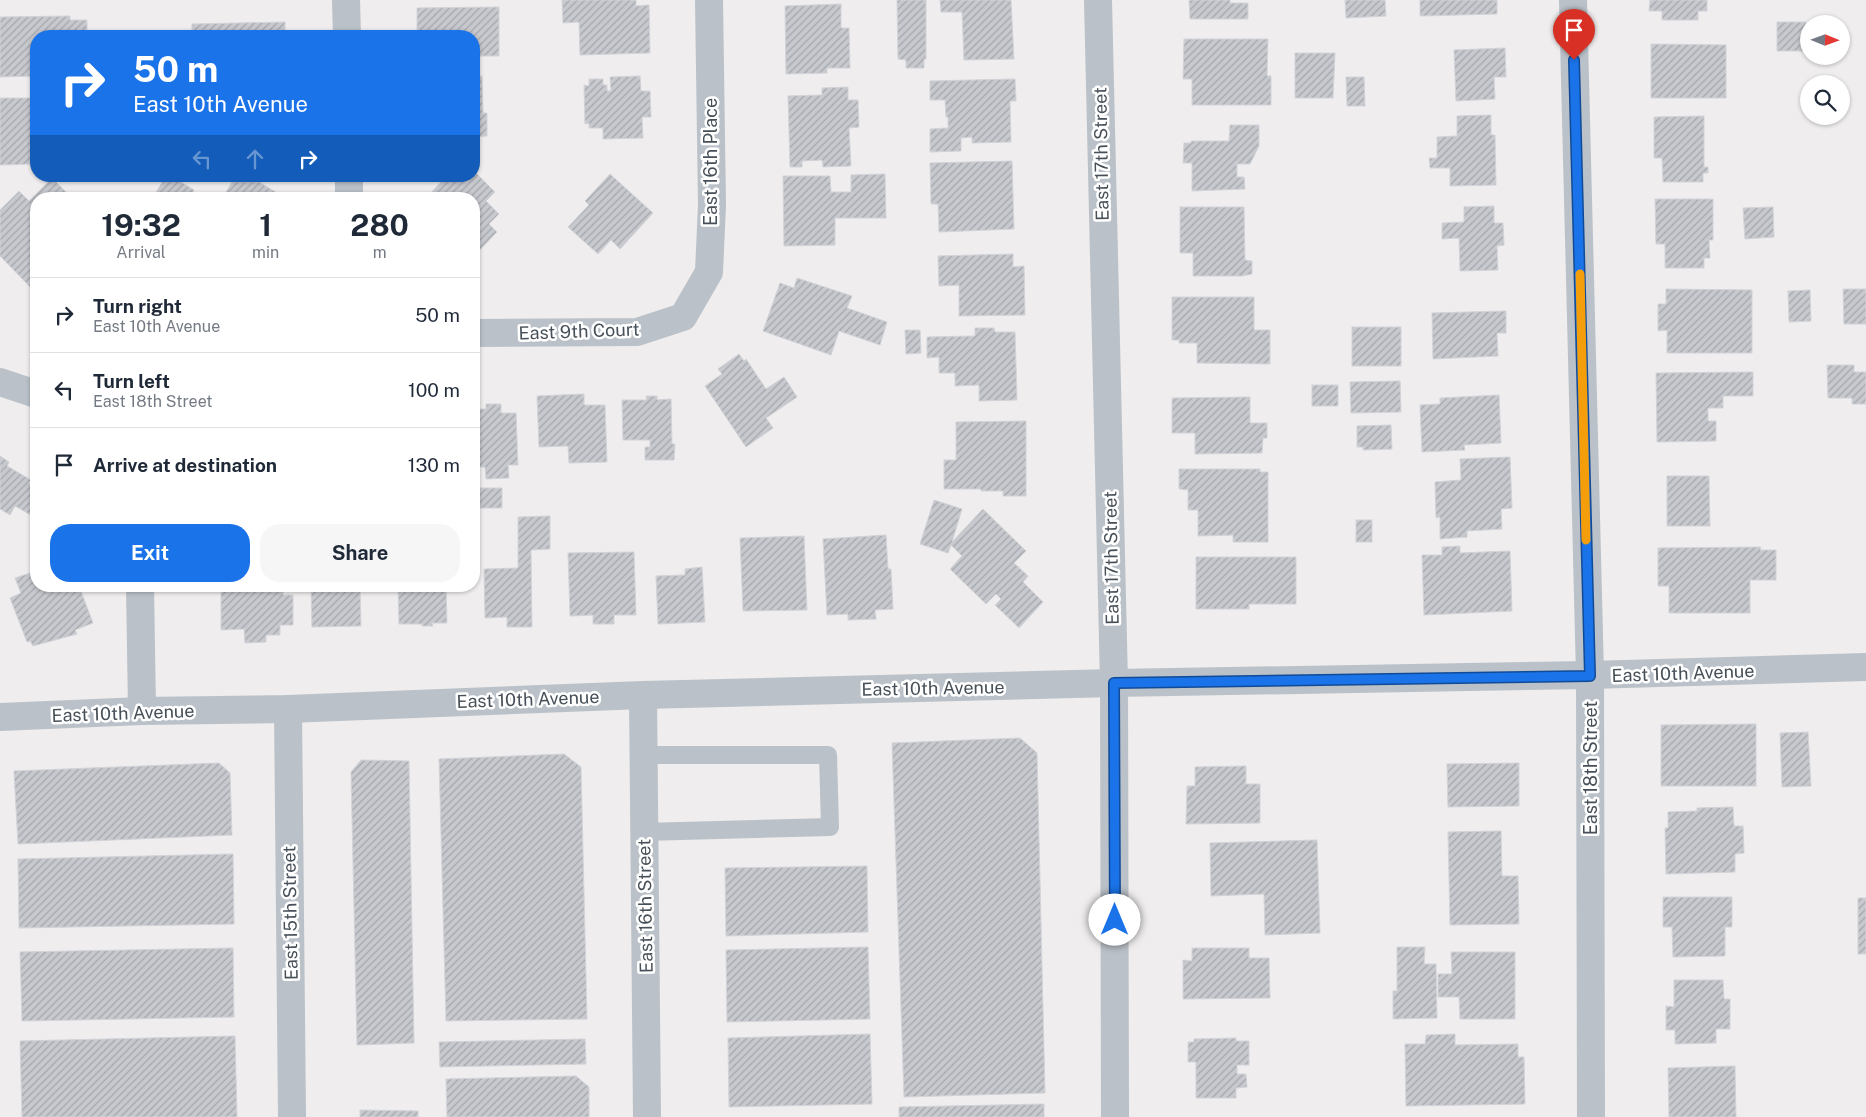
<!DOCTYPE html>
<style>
:root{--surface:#fff;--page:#f6f6f7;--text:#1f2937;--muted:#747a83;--line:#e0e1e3;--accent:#1a73e8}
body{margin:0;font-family:"Public Sans",sans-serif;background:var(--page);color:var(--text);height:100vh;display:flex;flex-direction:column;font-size:19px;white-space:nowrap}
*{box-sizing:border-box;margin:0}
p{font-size:16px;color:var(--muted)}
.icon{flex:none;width:28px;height:28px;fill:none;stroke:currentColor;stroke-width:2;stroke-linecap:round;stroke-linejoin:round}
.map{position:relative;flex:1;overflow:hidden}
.side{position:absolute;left:30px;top:192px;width:450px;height:400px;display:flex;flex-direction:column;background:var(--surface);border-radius:20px;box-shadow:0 1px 4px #0004}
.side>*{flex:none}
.guide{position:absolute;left:30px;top:30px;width:450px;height:152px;border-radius:20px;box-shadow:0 1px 4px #0004;background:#1a73e8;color:#fff;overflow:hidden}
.needle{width:32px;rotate:91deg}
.tools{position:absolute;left:1800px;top:15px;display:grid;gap:10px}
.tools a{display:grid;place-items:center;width:50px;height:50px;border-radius:50%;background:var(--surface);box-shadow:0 1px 4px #0004;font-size:25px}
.pin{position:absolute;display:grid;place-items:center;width:42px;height:42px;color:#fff;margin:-51px -21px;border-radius:50% 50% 50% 0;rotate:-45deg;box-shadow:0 0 5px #0007}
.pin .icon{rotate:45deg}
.me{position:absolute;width:55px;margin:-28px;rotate:0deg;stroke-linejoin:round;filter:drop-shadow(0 0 4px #0008)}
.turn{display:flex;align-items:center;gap:18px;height:105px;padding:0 20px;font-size:22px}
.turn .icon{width:65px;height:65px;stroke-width:2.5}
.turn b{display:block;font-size:35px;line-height:42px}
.lanes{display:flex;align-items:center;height:48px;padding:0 20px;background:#0003;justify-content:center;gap:25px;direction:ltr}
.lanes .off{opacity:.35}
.eta{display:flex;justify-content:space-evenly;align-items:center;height:85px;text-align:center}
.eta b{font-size:30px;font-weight:700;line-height:35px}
.action{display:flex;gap:10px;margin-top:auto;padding:10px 20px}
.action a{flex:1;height:58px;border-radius:20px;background:var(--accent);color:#fff;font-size:20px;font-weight:700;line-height:58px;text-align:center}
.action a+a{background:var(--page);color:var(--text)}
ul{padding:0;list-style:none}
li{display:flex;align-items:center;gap:15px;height:75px;padding:0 20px;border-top:1px solid var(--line)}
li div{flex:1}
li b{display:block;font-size:19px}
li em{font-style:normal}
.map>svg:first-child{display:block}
</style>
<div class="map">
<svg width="1866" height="1117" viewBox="0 0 1866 1117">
<defs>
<pattern id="building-hatch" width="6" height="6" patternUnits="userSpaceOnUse" patternTransform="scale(1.25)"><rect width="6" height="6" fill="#c7c9cf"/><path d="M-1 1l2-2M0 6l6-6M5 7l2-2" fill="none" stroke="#a3a6ab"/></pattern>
</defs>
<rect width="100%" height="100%" fill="#efeded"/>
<g fill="url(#building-hatch)" stroke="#d2d3d8">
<path d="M562,0h74v6l13,-1 1,48 -70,2 -1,-33 -16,1z"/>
<path d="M897,0h29v59h-2v9h-18v-8l-8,-1z"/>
<path d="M940,0h71l3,59 -50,1 -2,-48h-21z"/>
<path d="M1189,0h41v3h18v16h-58z"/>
<path d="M1345,0h40l1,16 -40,2z"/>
<path d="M1420,0h77v14l-77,2z"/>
<path d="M1650,0h57v11h-9v9h-36v-9h-13z"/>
<path d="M841,4v24h8l1,40h-23v5l-41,1 -1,-68z"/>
<path d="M499,7v49h-25v-20l-57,-1v-27z"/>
<path d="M70,16v4h17v11h25v5h-76v40l-36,1v-60z"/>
<path d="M285,22v14h-93v-12z"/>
<path d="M1777,22h29l1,29h-30z"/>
<path d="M1184,39h84l-1,37h4v29h-79v-26h-9z"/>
<path d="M1651,44l75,1v53h-75z"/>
<path d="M1505,48l1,29h-12l1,22 -39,2 -2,-51z"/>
<path d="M1295,53h40l-2,45h-38z"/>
<path d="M474,76h8l1,37h4v23l-13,1z"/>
<path d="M640,76l1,15h9l1,26h-9l1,21 -40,1v-11h-14v-5l-4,1 -1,-39 5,1v-7h14v6h4v6h4l-1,-14z"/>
<path d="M1346,77h18l1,29h-18z"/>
<path d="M1015,79l1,22h-6l1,41 -39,1v-6l-11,1v13l-31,1v-23l18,-1v-11h-2l-1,-17h-15v-19z"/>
<path d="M848,87v13h10l1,27 -10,1 2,38 -28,1 -1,-7 -20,1v6h-12l-2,-71 34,-1v-7z"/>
<path d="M0,98h36v59l-3,1 -1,6 -32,1z"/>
<path d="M1491,115v20h4l1,50 -46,1v-18h-20l-1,-10h8v-21l20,-1v-20z"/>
<path d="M1704,116v51h4v6h-5v9h-40l-1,-24h-8v-41z"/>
<path d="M1230,125h29v21l-9,18h-13v13h7l1,12 -53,2v-28h-9l1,-20h7v-2h38z"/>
<path d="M1012,161l2,68 -75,3 -1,-28h-7l-1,-41z"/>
<path d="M474,171l21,21 -9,9 13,13 -10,10 8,8 -23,24v-57h-49l22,-23h27z"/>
<path d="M610,174l43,39 -33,36 -9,-9 -13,14 -30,-27 21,-22 -4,-4z"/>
<path d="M885,174l1,44h-51v27l-51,1 -1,-70h47l1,16h20v-17z"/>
<path d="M166,176h5l23,14 -5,9h-26l-8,-5z"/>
<path d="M52,178l21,21h-37v94l-36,-37v-46l19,-19 10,10z"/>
<path d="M232,182h27l28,17h-65z"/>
<path d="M1655,199h58v41h-4l1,18h-6v10h-39v-24h-9z"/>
<path d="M1494,206v17h9l1,22 -7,1 1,24 -38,1 -1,-33 -17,1v-16l22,-1v-15z"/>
<path d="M1180,207h64l1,53 7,1v13l-10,2h-49v-23h-13z"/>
<path d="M1773,207l1,30 -29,2 -2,-31z"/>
<path d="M1013,254v13l11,-1 1,49 -66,1v-31l-20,1 -1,-30z"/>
<path d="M797,278l55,18 -5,12 40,14 -7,23 -41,-14 -8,24 -68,-24 17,-48 14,5z"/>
<path d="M1666,289l86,1v63h-85v-23l-9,1v-27h8z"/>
<path d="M1843,289h23v35h-22z"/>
<path d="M1810,290l1,31 -22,1 -1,-31z"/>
<path d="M1172,297h82v33h16v34l-73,-1v-20h-18v-3h-7z"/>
<path d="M1506,311v22h-9l1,23 -65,3 -1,-46z"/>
<rect x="1352" y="327" width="49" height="39"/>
<path d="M975,328h19l1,4h20l2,68 -38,1v-16l-24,1v-13h-16v-16l-12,1v-21l48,-1z"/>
<path d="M905,330h15l1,23 -15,1z"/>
<path d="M739,354l5,7 2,-2 20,30 18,-12 13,20 -31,21 7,10 -27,19 -41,-61 17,-12 -4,-5z"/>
<path d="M1827,365h27v7h12v32h-14v-6h-24z"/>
<path d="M1753,372v24h-30v12h-15v13h8v20l-59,1 -1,-69z"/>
<path d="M1400,381l1,31 -50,1 -1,-31z"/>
<rect x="1312" y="385" width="26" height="21"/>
<path d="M584,394v11h21l2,57 -38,1 -1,-17 -29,1 -2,-51z"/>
<path d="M1499,395l2,48 -37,2 1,5 -43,2 -2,-47 20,-1v-6z"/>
<path d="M646,396h11v4l14,-1 1,45h3l-1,16h-29v-13h5v-7h-27l-1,-40h25z"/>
<path d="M1250,397v26h17v15h-4l-1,15 -67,1v-21h-23v-35z"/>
<path d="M486,404h15v9h15l2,52h-10l1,13 -23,1 -1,-12h-11v-58h12z"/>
<path d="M1026,421v75h-23v-5h-22v-2h-37v-29h12v-38z"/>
<path d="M1391,425l1,24 -29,1v-3h-6v-21z"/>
<path d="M0,456l9,6 -2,4 24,14 -3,3 8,5v30l-21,-12 -5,9 -10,-6z"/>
<path d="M1510,457l2,51 -11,1 1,20 -35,2v6l-27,2v-22l-4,1 -1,-36 26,-2 -1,-21z"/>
<path d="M1179,469h81v3h8v70h-35v-7l-35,1v-26h-10v-20l-9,-1z"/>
<path d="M1667,476h42l1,50h-43z"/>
<rect x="474" y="488" width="28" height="20"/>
<path d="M934,500l28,9 -10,33 31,-33 43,42 -12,12 14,13 -5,6 20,20 -24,26 -24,-23 6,-6 -5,-5 -10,10 -36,-35 12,-13 -11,-11 -3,8 -28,-9z"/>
<path d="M550,516v33l-19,1 1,77h-25v-10l-22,1 -1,-49 34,-1v-51z"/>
<rect x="1356" y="520" width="16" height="22"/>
<path d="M886,535l2,34h3l2,40 -18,1 1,9 -28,1v-6l-21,1 -4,-76z"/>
<path d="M804,536l3,74 -64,1 -3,-73z"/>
<path d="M1460,546v7l50,-2 2,60 -88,4 -2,-60h20v-8z"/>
<path d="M1761,547l-1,3h16v30h-26v33h-81v-27h-11v-38z"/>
<path d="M634,552l2,63h-22v9h-21v-9l-23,1 -2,-63z"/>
<path d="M1196,557h100v47h-47v5h-53z"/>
<path d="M702,567l3,55 -47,2 -2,-48 29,-1v-6z"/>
<path d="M36,571v15h43l14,37 -18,7 2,4 -44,12 -3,-5 -3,1 -17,-44 11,-5 -6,-15z"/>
<path d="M221,586h62v9h10v30h-13v10h-14v7l-21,1 -1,-14 -23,1z"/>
<path d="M342,586h34v2l-16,1 1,37 -49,1 -1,-39z"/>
<path d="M398,586h48l1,37h-15l1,3h-11v-2h-23z"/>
<path d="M1756,724v62h-95v-61z"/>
<path d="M1808,732l3,54 -29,1 -2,-54z"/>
<path d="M1020,738l17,15 8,340 -141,4 -12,-354z"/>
<path d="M564,754l17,13 6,252 -141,2 -7,-262z"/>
<path d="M361,760l48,1 5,282 -57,2 -6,-273z"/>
<path d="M219,763l11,10 2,62 -214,9 -4,-73z"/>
<path d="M1519,763v43l-71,1 -1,-43z"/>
<path d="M1246,766v18h14v39l-74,1 1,-38h8v-19z"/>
<path d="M1733,807l1,19h9l1,27 -9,1v18l-69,2 -1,-46h3v-16l29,-1v-3z"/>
<path d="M1501,831l1,45h16l1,48 -69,1 -2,-93z"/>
<path d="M1317,840l3,93 -55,2 -1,-41 -53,2 -1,-53z"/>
<path d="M233,854l1,70 -215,4 -1,-69z"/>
<path d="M867,866l1,66 -142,4 -1,-68z"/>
<path d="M1663,897h69v30h-7v29l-52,1 -1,-30h-9z"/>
<rect x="1858" y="898" width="8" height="56"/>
<path d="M868,947l2,72 -143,3 -1,-72z"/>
<path d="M1397,947h28l-1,17h12l1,54 -44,1v-28h4z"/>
<path d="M233,948l1,69 -212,4 -2,-69z"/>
<path d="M1192,948h57v10h20l1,40 -87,1v-39l9,1z"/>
<path d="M1451,952h64v67h-55l-1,-22h-21v-23h14z"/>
<path d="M1674,980h49l1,19h6v30h-14v14l-41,1v-14h-9v-24l8,1z"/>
<path d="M870,1034l2,70 -143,3 -1,-69z"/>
<path d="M1455,1034v11l63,-1v13h6l1,47 -119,2 -1,-62h20l1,-9z"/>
<path d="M235,1036l2,81h-215l-2,-76z"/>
<path d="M1236,1038v3h13v24h-12v9h9l1,13 -11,1v10h-40v-36h-8v-20h6v-3z"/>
<path d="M585,1039l1,25 -146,3 -1,-25z"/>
<path d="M1735,1066l1,51h-67l-1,-49z"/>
<path d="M576,1076l13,11v30h-142l-1,-38z"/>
<path d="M1044,1104v13h-145v-10z"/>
<path d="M360,1110l58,1v6h-58z"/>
</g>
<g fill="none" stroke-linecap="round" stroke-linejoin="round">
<path stroke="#bac1c8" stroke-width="18" d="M643,755h185l2,72 -186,5"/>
<g stroke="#bac1c8" stroke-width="28">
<path d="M346,0l1,36"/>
<path d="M1573,0l17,675 1,442"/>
<path d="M349,176v23"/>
<path d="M474,333l163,-1 46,-15 26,-45 3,-67 -3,-205"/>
<path d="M0,382l36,12"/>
<path d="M140,586l2,125"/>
<path d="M643,695l4,422"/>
<path d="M288,709l4,408"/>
</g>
<g stroke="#bac1c8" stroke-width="28">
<path d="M1098,0l16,683 1,434"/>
<path d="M0,717l142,-6 146,-2 355,-14 471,-12 476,-8 276,-8"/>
</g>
</g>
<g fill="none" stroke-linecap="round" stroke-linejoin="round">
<g stroke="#114b97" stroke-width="12">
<path id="route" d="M1115,920l-1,-237 476,-7 -16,-616"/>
</g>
<use href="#route" stroke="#1a73e8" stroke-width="9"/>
<path stroke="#f59e0b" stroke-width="9" d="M1580,274l6,266"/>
</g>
<g text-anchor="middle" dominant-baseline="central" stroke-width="5" stroke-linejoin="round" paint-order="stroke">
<g font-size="18" fill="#475058" stroke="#fff">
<text transform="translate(1101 154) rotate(-91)">East 17th Street</text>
<text transform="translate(710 162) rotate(-90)">East 16th Place</text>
<text transform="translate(579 331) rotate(-2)">East 9th Court</text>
<text transform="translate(1111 558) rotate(-91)">East 17th Street</text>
<text transform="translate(1683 673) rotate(-2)">East 10th Avenue</text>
<text transform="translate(933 688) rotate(-1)">East 10th Avenue</text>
<text transform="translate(528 699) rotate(-2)">East 10th Avenue</text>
<text transform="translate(123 713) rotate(-2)">East 10th Avenue</text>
<text transform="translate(1590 768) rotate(-90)">East 18th Street</text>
<text transform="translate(645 906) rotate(-91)">East 16th Street</text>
<text transform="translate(290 913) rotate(-91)">East 15th Street</text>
</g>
</g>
</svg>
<div class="tools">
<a><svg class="needle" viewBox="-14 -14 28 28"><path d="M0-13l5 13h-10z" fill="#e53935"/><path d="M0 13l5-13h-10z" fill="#747a83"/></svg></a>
<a><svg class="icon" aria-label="search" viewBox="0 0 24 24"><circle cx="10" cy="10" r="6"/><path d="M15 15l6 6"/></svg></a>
</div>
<div class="pin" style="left:1574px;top:60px;background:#d93025"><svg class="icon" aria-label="arrive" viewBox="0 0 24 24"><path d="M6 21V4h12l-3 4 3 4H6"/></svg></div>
<svg class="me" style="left:1115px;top:920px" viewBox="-20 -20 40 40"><circle r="19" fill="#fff"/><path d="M0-13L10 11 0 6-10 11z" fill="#1a73e8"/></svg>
<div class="guide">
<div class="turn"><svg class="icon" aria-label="right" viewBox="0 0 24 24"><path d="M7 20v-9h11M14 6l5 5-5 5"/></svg><div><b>50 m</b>East 10th Avenue</div></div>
<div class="lanes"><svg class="icon off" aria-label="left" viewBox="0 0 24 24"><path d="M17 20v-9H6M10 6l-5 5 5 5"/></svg><svg class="icon off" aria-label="ahead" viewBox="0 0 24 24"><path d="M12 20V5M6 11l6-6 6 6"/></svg><svg class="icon" aria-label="right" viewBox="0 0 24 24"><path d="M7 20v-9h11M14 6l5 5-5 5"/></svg></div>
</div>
<section class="side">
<div class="eta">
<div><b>19:32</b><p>Arrival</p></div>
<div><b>1</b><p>min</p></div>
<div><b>280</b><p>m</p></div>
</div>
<ul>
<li><svg class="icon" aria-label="right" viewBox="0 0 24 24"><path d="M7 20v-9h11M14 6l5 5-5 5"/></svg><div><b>Turn right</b><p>East 10th Avenue</p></div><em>50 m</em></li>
<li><svg class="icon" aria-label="left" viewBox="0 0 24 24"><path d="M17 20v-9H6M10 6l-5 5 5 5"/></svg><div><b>Turn left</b><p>East 18th Street</p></div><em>100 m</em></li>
<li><svg class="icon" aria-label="arrive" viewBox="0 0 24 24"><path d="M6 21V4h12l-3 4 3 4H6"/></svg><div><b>Arrive at destination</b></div><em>130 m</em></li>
</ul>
<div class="action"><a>Exit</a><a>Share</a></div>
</section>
</div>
